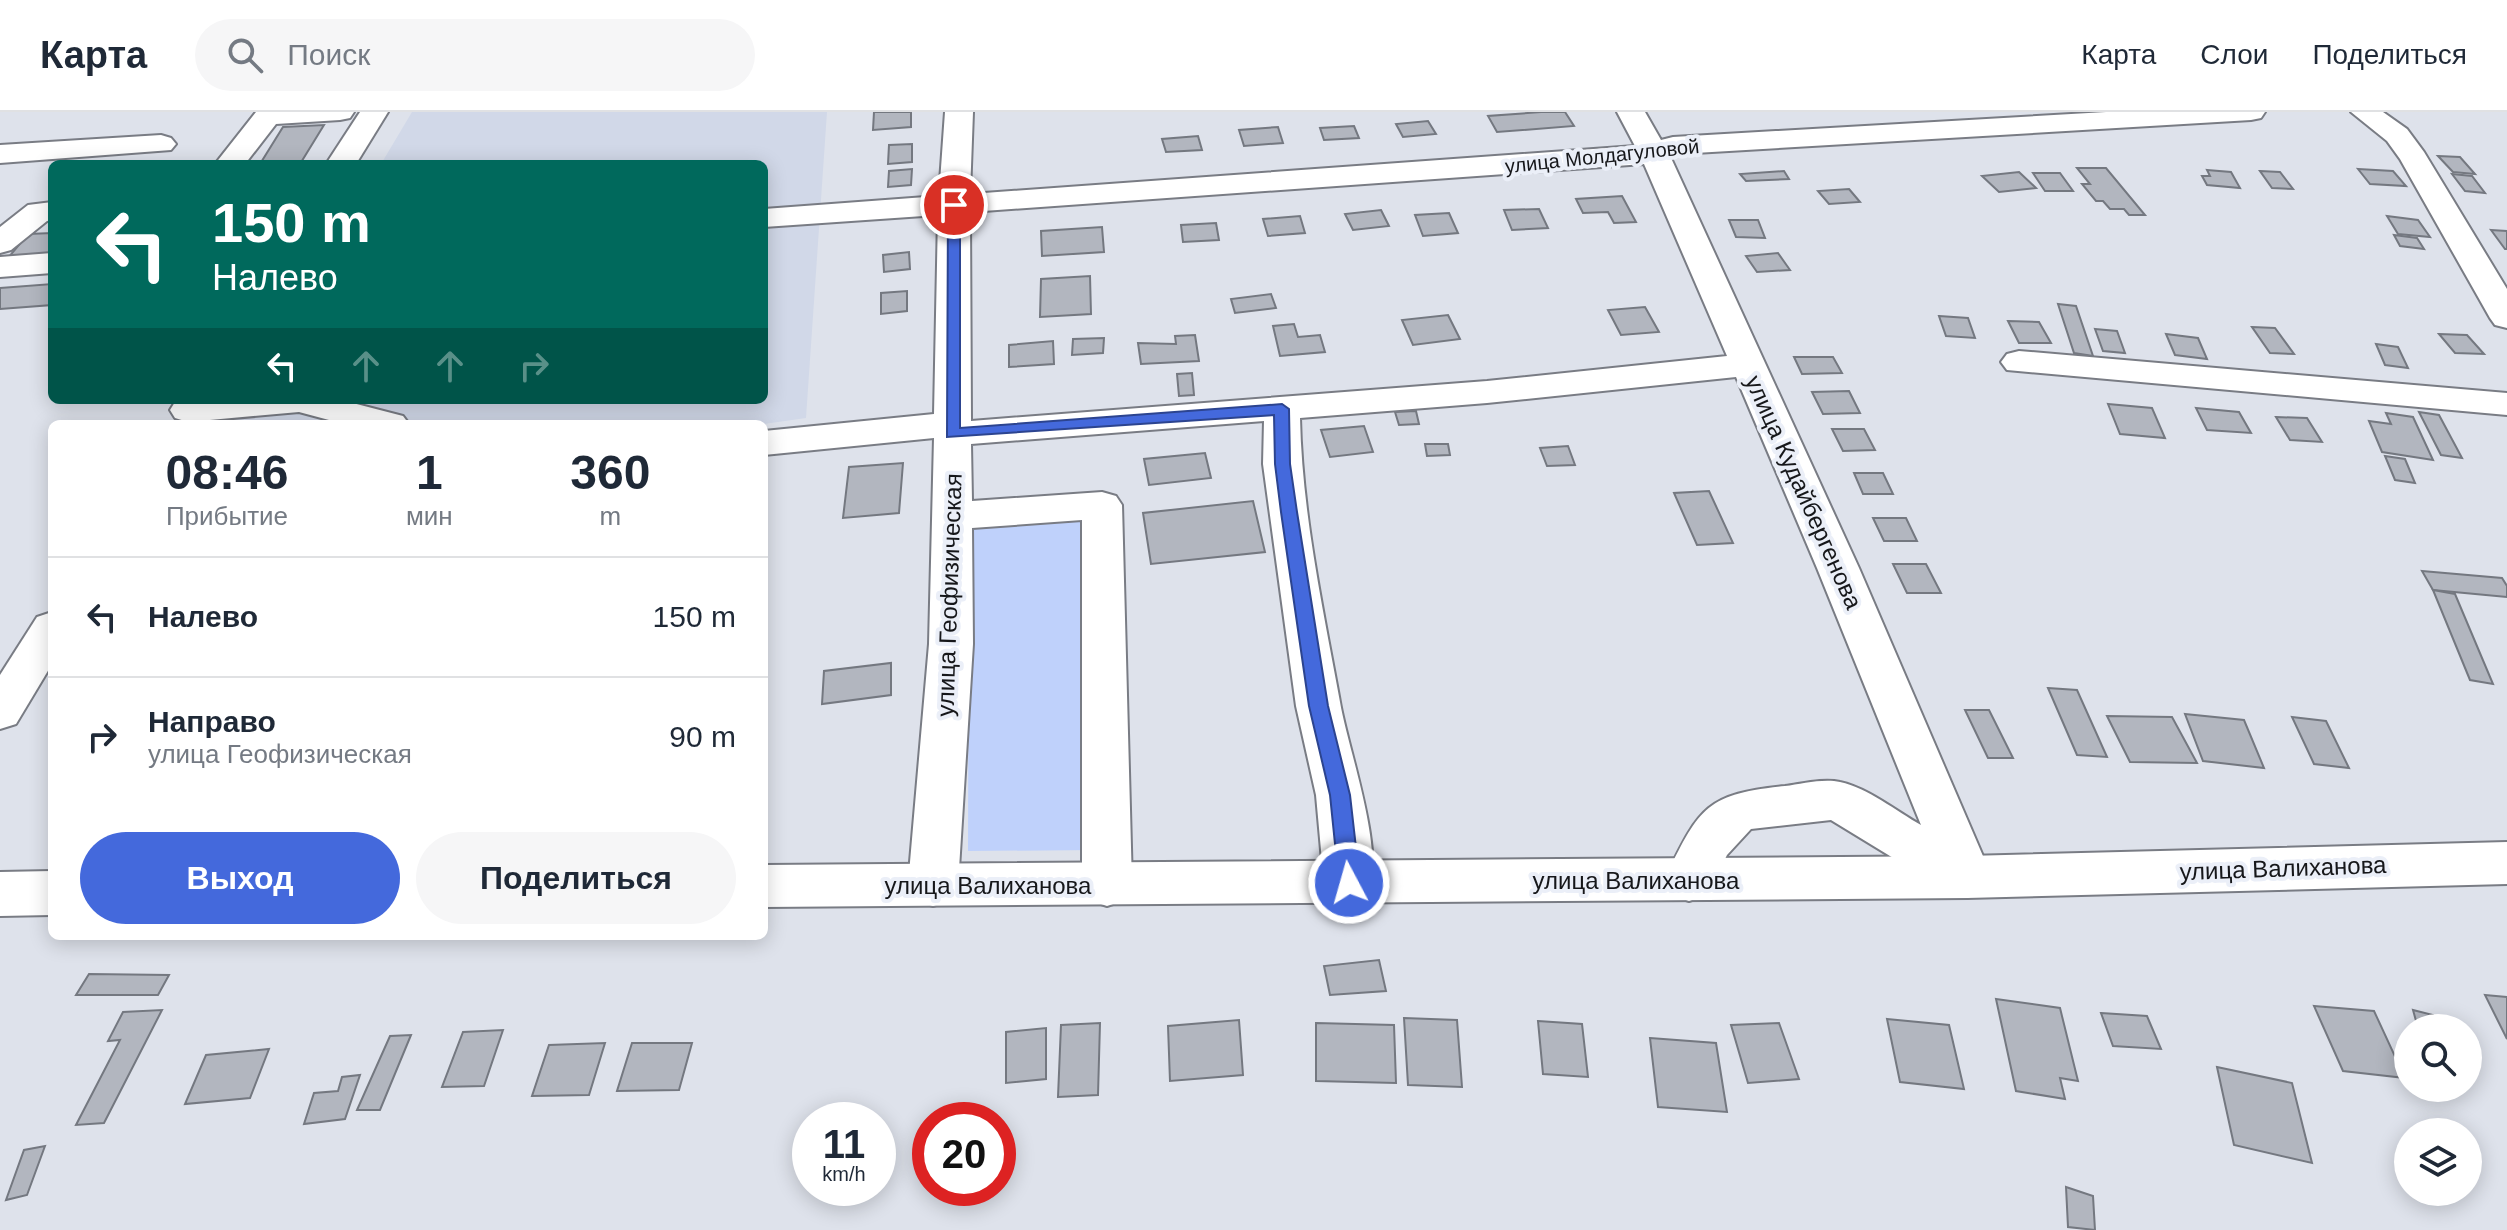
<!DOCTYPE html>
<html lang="ru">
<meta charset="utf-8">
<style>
:root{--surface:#fff;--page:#f6f6f7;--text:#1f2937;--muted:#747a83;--line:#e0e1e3;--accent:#4469dc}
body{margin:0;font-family:Arial,sans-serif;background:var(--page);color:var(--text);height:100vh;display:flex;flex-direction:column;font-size:30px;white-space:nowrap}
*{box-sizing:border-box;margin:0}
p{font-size:26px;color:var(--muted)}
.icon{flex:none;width:44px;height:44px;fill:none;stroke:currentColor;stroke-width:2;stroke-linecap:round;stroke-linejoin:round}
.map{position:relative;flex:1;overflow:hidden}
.details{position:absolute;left:48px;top:308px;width:720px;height:520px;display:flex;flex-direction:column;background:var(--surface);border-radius:12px;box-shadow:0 4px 20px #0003}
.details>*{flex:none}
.guide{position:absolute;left:48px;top:48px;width:720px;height:244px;border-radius:12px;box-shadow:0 4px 20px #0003;background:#00695c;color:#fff;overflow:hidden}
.controls{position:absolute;left:2394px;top:902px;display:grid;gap:16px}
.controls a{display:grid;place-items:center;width:88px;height:88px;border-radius:50%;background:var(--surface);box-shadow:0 4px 20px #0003;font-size:40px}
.speed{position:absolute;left:792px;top:990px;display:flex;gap:16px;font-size:40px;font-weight:700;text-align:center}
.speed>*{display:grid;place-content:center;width:104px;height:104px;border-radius:50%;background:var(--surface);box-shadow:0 4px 20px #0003;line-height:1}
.speed small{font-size:20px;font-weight:400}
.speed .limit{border:12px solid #d22;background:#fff;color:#111}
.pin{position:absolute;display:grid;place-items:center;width:68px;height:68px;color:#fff;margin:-34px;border:4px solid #fff;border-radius:50%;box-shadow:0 2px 8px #0007}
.me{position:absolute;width:88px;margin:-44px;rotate:354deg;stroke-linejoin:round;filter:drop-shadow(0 0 6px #0008)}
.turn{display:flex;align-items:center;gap:28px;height:168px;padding:0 32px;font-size:36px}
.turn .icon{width:104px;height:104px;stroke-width:2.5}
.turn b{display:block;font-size:56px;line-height:68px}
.lanes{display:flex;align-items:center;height:76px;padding:0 32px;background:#0003;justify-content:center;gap:40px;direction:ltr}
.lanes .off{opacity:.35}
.eta{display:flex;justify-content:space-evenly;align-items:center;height:136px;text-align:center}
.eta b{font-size:48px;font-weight:700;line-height:56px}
.primary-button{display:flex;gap:16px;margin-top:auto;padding:16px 32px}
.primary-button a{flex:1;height:92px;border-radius:48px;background:var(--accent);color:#fff;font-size:32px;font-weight:700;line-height:92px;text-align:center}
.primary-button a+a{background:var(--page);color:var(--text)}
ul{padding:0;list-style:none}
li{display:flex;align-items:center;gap:24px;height:120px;padding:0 32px;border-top:2px solid var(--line)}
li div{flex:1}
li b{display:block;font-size:30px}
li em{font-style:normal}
header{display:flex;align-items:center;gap:48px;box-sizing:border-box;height:112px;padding:0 40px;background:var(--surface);border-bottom:2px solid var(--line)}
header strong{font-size:38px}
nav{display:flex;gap:44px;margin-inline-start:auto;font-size:28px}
.search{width:560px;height:72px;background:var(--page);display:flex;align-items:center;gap:20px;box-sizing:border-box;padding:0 28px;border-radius:44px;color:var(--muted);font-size:30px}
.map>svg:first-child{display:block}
</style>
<header>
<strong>Карта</strong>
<div class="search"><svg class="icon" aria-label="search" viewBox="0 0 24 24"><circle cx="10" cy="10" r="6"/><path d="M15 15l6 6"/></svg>Поиск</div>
<nav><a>Карта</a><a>Слои</a><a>Поделиться</a></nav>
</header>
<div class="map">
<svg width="2507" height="1118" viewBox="0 0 2507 1118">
<rect width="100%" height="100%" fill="#dee2eb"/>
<path fill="#d1d8e8" d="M412,0h415l-21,306 -42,6h-540l15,-24h525v-236h-383z"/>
<path fill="#bfd1fb" d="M1094,399l3,339 -129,1 1,-331z"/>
<g fill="#b2b6bf" stroke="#747880" stroke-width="2">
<path d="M874,0h37v15l-38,3z"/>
<path d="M1541,0h24l9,14 -77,6 -9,-16z"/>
<path d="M1428,9l8,13 -33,3 -7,-13z"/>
<path d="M324,13l-24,39h-40l23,-37z"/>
<path d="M1354,14l5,12 -35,2 -4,-12z"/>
<path d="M1278,15l5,16 -39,3 -5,-16z"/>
<path d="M1198,24l4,14 -36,2 -4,-13z"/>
<path d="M912,32v18l-24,2 1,-19z"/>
<path d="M2438,44l22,1 15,17 -22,-2z"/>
<path d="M2077,56h29l39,47h-16l-5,-6h-14l-7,-8h-7l-14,-17h8z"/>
<path d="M912,57l-1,16 -23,2 1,-16z"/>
<path d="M2358,57l35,2 13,15 -36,-2z"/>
<path d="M2207,58l24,2 9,16 -33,-3 -5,-9h8z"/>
<path d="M1784,59l5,8 -43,2 -6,-7z"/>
<path d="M2260,59l20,1 13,17 -21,-1z"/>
<path d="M2019,60l17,16 -37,4 -17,-16z"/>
<path d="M2033,61h27l13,18h-28z"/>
<path d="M2452,62l20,2 13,17 -20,-2z"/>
<path d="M1849,77l11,13 -31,2 -11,-13z"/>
<path d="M1622,84l14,26 -22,1 -6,-11 -25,1 -7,-14z"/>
<path d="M1539,97l9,19 -36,2 -8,-20z"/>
<path d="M1381,98l8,16 -36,4 -8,-16z"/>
<path d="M1449,101l9,20 -35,3 -8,-21z"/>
<path d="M1300,104l5,17 -37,3 -5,-17z"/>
<path d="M2387,104l31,4 12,17 -32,-3z"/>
<path d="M1729,108h29l7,18 -29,-1z"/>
<path d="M1216,111l3,17 -36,2 -2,-17z"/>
<path d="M1102,115l2,25 -62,4 -1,-25z"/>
<path d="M2491,118l16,1v18h-2z"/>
<path d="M52,121v22l-44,3 20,-24z"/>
<path d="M2394,123l23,3 7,11 -24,-3z"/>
<path d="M909,140l1,17 -26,3 -1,-17z"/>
<path d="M1778,141l12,17 -33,2 -11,-16z"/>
<path d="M1090,164l1,38 -51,3 1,-38z"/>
<path d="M52,172v21l-52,4v-21z"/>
<path d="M907,179v20l-26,3v-21z"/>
<path d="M1271,182l5,14 -41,5 -4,-14z"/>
<path d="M2058,192l18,2 17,50 -19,-3z"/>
<path d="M1645,195l14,25 -38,3 -13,-25z"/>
<path d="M1448,203l12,24 -47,6 -11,-25z"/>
<path d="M1939,204l29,2 7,20 -29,-2z"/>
<path d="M2008,209l31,1 12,21h-32z"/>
<path d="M1294,212l4,13 22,-2 5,17 -45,4 -7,-30z"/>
<path d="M2252,215l23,1 19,26 -24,-1z"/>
<path d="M2095,217l22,2 8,22 -22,-2z"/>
<path d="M2166,222l32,4 9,21 -32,-4z"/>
<path d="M2439,222l28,1 17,19 -29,-1z"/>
<path d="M1195,223l4,26 -58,3 -3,-21 38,1 -1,-8z"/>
<path d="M1104,226l-1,15 -31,2 1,-16z"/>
<path d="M1053,229l1,23 -45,3v-22z"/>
<path d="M2376,232l22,3 10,21 -23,-3z"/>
<path d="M1794,245h39l9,16 -40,1z"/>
<path d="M1192,261l2,22 -15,1 -2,-22z"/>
<path d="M1849,279l11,22 -37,1 -11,-22z"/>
<path d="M2108,292l44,4 13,30 -45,-4z"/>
<path d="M2196,296l43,4 12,21 -44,-3z"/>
<path d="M1416,299l3,13 -20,1 -4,-13z"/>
<path d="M2419,300l20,3 23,43 -21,-3z"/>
<path d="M2386,301l27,4 20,43 -51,-8 -13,-31 22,3z"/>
<path d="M2276,305l31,1 15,24 -32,-2z"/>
<path d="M1364,314l9,26 -43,5 -9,-27z"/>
<path d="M1832,317h32l11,21 -32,1z"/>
<path d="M1425,332h23l2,11 -23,1z"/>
<path d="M1568,334l7,19 -28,1 -7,-18z"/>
<path d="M1205,341l6,25 -62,7 -5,-26z"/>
<path d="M2385,344l20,3 10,24 -20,-3z"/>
<path d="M903,351l-4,50 -56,5 6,-51z"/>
<path d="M1854,361h29l10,21h-30z"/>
<path d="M1709,379l24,52 -36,2 -23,-52z"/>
<path d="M1253,389l12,51 -114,12 -8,-51z"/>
<path d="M1873,406h33l11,23h-33z"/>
<path d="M1893,452h33l15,29h-34z"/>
<path d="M2422,459l80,7 5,8v11l-74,-7z"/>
<path d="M2433,478l22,4 38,90 -23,-4z"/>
<path d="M891,551v32l-69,9 2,-33z"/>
<path d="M2048,576l29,2 30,67 -30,-2z"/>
<path d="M1965,598h24l24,48h-25z"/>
<path d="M2185,602l59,6 20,48 -61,-7z"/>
<path d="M2107,604l65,1 25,46 -67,-1z"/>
<path d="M2292,605l34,4 23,47 -35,-4z"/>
<path d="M1379,848l7,31 -56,4 -6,-29z"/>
<path d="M89,862l80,1 -11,20h-82z"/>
<path d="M2485,883l22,2v42z"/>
<path d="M1996,887l64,9 18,73 -18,-3 5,21 -49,-8z"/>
<path d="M2314,894l60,5 31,67 -62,-7z"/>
<path d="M162,898l-58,113 -28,2 44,-85 -12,1 15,-29z"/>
<path d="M2413,898l20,5 4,13h-19z"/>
<path d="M2101,901l46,3 14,33 -48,-3z"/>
<path d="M1404,906l53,2 5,67 -54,-2z"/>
<path d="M1887,907l62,6 15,64 -64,-7z"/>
<path d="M1239,908l4,55 -73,6 -2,-55z"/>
<path d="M1538,909l44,3 6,53 -45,-3z"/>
<path d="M1100,911l-2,72 -40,2 3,-72z"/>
<path d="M1316,911l78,2 2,58 -80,-2z"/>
<path d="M1779,911l20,56 -51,4 -17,-58z"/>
<path d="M1046,916v51l-40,4v-51z"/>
<path d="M503,918l-19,56 -42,1 21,-55z"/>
<path d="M411,923l-31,75h-23l33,-74z"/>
<path d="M1650,926l66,5 11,69 -69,-5z"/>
<path d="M605,931l-16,52 -57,1 17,-51z"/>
<path d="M632,931h60l-13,47 -62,1z"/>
<path d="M269,937l-19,49 -65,6 21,-49z"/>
<path d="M2217,955l75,16 20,80 -78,-18z"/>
<path d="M360,963l-15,44 -41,5 10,-31 24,-2 4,-14z"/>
<path d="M45,1034l-18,49 -21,5 18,-50z"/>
<path d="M2066,1075l27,9 2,34 -27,-3z"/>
</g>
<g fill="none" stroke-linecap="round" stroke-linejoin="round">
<g stroke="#797c84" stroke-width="4">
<g id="minor">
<path d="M256,0h98l-4,6 -10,2 -64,4 -31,40h-30z"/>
<path d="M360,0h28l-32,52h-30z"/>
<path d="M945,0h28l-3,82 665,-48 -18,-34h28l16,28 12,-3 433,-25h159l-4,6 -10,2 -573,34 -7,4 188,410 133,309 -7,15 -18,6 -18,-6 -118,-72 -80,9 -24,26 -20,40 -18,6 -18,-6 -7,-15c35,-71 40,-86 121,-94 16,-2 39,-8 55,-4 28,6 56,29 81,43l-104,-257 -81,-191 -249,26 -187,15c2,95 23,191 40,284 8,48 47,153 27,196l-18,6 -18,-6 -7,-15 -8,-88 -20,-89 -33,-242 1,-43 -293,23 1,57 130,-9 14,4 6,9 10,380 -7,15 -18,6 -18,-6 -7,-15v-365l-110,8 1,116 -15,241 -7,15 -18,6 -18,-6 -7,-15 21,-241 5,-206 -170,17v-24l170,-17 4,-199 -174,12v-18l175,-13zM1644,52l83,192 -240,25 -516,40 -1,-209z"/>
<path d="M2351,0h32l24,17 17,23 83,137v39l-12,-3 -5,-7 -90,-159 -13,-18z"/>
<path d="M161,23l10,3 5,6 -5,6 -171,13v-18z"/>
<path d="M52,90v18l-5,1 -36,29 -11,3v-26l28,-22z"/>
<path d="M52,141v20l-52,4v-20z"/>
<path d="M2019,239l488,42v22l-500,-45 -6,-8 6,-8z"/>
<path d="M182,288h159l62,16 6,8h-65l-45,-12 -111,10 -13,-4 -5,-8 5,-8z"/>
<path d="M52,500v52l-36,60 -16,5v-54l37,-58z"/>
</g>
</g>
<g stroke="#797c84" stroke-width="4">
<g id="major">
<path d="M2507,730v42l-540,14 -1203,9v-42l1203,-9z"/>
<path d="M52,759v44l-52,1v-44z"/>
</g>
</g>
<use href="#minor" fill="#fff" fill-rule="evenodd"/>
<use href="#major" fill="#fff" fill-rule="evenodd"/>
</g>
<path fill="#4469dc" stroke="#2c448f" stroke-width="2" d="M954,89l6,4v223l322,-24 7,5 1,55 7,48 31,194 22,89 10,88 -3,6 -8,2 -7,-2 -3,-6 -9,-88 -21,-89 -28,-194 -6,-48 -1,-49 -327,22 1,-232z"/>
<g text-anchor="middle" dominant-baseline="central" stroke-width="8" stroke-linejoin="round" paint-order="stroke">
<g font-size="20" fill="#16171a" stroke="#ebeff8">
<text transform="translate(1602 44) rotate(-6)">улица Молдагуловой</text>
</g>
<g font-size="24" fill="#16171a" stroke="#ebeff8">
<text transform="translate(1804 380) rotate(66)">улица Кудайбергенова</text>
<text transform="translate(949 483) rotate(-88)">улица Геофизическая</text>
<text transform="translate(2283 756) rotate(-2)">улица Валиханова</text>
<text x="1636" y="768">улица Валиханова</text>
<text x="988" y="773">улица Валиханова</text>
</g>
</g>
</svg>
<div class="controls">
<a><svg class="icon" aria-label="search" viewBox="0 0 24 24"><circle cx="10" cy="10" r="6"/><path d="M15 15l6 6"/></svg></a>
<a><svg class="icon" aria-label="layers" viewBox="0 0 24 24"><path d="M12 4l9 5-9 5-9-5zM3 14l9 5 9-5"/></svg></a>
</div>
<div class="speed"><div>11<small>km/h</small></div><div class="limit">20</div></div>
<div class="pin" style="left:954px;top:93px;background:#d93025"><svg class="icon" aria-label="arrive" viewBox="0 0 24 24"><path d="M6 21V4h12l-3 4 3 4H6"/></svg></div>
<svg class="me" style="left:1349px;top:771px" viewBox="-20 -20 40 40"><circle r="17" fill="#4469dc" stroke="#fff" stroke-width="3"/><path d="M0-11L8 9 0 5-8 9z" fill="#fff"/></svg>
<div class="guide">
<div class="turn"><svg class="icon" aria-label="left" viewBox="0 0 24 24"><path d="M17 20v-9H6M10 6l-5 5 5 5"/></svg><div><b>150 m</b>Налево</div></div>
<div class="lanes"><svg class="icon" aria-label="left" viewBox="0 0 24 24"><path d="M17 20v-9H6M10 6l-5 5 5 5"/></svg><svg class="icon off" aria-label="ahead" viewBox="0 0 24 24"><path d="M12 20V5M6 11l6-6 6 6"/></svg><svg class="icon off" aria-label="ahead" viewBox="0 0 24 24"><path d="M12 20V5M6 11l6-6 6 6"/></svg><svg class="icon off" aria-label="right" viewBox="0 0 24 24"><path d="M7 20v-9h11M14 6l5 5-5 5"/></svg></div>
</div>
<section class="details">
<div class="eta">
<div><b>08:46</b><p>Прибытие</p></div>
<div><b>1</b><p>мин</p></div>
<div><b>360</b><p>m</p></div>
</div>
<ul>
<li><svg class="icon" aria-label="left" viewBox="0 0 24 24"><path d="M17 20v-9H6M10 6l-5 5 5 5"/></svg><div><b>Налево</b></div><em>150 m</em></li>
<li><svg class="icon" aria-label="right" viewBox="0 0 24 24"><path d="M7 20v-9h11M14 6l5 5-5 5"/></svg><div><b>Направо</b><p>улица Геофизическая</p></div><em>90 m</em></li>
</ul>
<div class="primary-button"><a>Выход</a><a>Поделиться</a></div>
</section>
</div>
